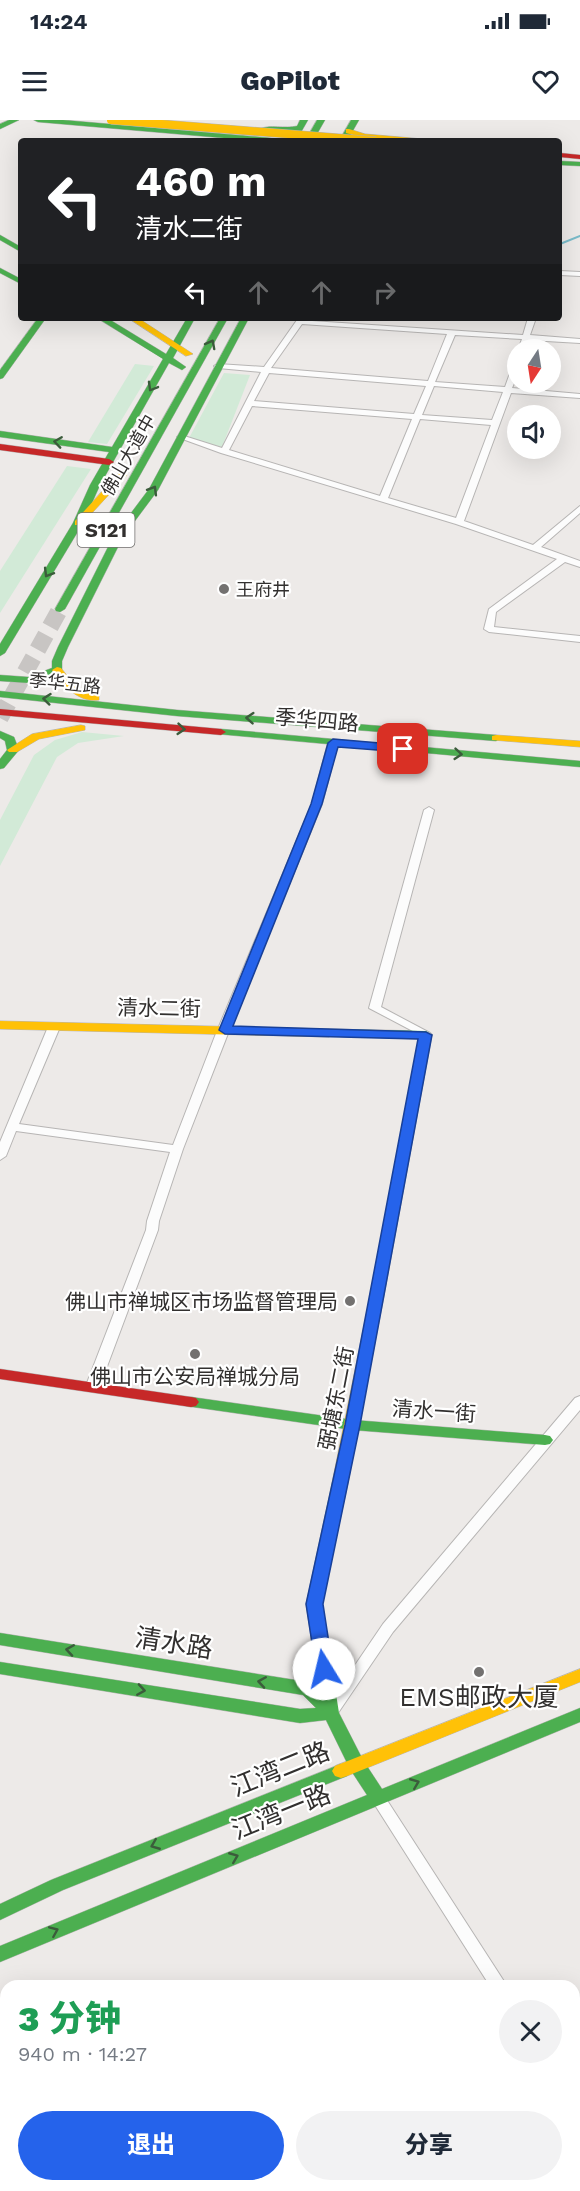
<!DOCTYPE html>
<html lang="zh">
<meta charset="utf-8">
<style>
:root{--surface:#fff;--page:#f2f2f3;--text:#1f2937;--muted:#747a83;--accent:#2563eb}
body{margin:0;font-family:"Work Sans","Noto Sans SC",sans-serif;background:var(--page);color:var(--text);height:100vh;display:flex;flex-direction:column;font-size:22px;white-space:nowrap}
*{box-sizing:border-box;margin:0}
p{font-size:20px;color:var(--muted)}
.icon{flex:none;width:33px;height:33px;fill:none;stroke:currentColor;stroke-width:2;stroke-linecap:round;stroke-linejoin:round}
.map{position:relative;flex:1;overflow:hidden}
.details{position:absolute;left:0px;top:1860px;width:580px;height:212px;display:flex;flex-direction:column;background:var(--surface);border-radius:18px 18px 0 0;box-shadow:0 6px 24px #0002}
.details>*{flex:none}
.top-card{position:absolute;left:18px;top:18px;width:544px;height:183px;border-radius:6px;box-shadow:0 6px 24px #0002;background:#202124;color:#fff;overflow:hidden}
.needle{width:39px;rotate:192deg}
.controls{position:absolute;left:507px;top:219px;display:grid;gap:12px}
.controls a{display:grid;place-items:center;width:54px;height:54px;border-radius:50%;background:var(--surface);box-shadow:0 6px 24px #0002;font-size:30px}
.pin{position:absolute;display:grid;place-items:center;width:51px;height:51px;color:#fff;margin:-26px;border-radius:12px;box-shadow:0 3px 9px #0006}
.me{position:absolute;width:66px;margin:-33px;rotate:351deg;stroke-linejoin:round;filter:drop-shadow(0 0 4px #0008)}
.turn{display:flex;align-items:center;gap:21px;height:126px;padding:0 18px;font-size:27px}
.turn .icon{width:78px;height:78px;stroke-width:2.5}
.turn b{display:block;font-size:42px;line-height:51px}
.lanes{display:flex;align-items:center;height:57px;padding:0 18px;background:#0003;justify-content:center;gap:30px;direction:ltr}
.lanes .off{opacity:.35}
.round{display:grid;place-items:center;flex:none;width:63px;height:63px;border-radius:32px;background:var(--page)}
.head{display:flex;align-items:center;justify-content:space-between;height:102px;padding:0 18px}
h1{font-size:36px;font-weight:800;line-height:45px;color:#1e9e55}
.cta{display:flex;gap:12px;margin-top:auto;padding:12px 18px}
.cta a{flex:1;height:69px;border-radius:36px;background:var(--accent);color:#fff;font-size:24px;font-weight:800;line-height:69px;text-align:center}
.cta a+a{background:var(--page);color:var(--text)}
.status{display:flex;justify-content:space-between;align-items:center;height:42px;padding:0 30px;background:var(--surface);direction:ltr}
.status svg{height:16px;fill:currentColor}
header{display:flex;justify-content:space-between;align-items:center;height:78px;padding:0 18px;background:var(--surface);font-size:27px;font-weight:800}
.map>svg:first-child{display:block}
</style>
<div class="status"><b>14:24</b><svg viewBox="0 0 49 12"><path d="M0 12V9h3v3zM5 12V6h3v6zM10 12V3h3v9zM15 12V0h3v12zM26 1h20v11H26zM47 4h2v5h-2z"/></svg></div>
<header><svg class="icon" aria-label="menu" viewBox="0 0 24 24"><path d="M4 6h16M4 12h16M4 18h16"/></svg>GoPilot<svg class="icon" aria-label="heart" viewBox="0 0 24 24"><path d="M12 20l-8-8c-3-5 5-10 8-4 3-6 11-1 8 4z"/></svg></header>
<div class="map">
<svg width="580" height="2071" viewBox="0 0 580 2071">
<rect width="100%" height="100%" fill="#edeae8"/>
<g fill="#d2ead7">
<path d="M135,244l19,2 -47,78 -19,-2z"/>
<path d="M224,253l26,2 -28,72 -33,-9z"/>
<path d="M67,346l24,3 -91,144v-42z"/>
<path d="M82,612l42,4 -46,7 -21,14 -57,109v-46l34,-65 21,-15z"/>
</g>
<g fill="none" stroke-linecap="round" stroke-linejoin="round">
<path stroke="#7abbc9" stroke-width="2" d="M560,124l20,-8"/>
<path stroke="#c8c5c3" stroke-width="17" stroke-dasharray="17 9" stroke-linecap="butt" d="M0,598l60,-109"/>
<g stroke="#b7b5b4" stroke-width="2">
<g id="street">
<path d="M560,151l20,1v4l-20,-1z"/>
<path d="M528,198h8l-6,17 50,4v4l-51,-3 -3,10h-8l4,-11 -67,-4 -20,47 70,5 9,-25 4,-2v14l-6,14 68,6v4l-69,-5 -47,128 69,24 47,-39v7l-39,34 39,14v6l-15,-5 -69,50 -2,15 86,9v6l-91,-10 -5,-3 5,-20 68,-50 -101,-35 -235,-71 -44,-16 4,-2 41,13 39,-76 -43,-4 -4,-2 4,-2 46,3 33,-47 226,15zM302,204l145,10 -19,47 -157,-13zM269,253l157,13 -12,28 -160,-13zM434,266l69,6 -11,28 -70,-5zM252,286l160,13 -32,77 -151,-46zM420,299l71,6 -35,93 -68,-20z"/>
<path d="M333,620l5,3 -16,61 -95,232 -44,113 -24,72 -1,9 -59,158 -2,3h-10l-2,-3 61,-158 1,-9 23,-69 -154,-21 -10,25 -6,4v-18l48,-115 6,-3 6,3 -41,97 154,21 42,-109 97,-232 16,-61z"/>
<path d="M429,687l5,3 -53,197 49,26 2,2 -2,2 -4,1 -57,-30 55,-198z"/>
<path d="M580,1276v14l-187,222 -57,84 -5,2 -5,-2 -3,-4 3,-4 57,-84 192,-226z"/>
<path d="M378,1672l5,2 124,192h-17l-117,-184 -3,-4 3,-4z"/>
<path d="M574,1985l6,2v30l-6,-2z"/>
</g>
</g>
<g stroke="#b7b5b4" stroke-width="1">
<g id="fast">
<path d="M9,0h10l-19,9v-5z"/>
<path d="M34,0h29l220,19 4,2h-29l-220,-19z"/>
<path d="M300,0h8l-12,21h-8l6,-10h-31l-4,-2c11,-5 26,0 38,-3z"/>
<path d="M317,0h8l-12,21h-8z"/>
<path d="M351,0h8l-12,21h-8z"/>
<path d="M560,41l20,1v4l-20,-1z"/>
<path d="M0,115l21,12v5l-21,-12z"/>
<path d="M0,148l21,11v5l-21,-11z"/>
<path d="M38,198h8l-43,60 -3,1v-9z"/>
<path d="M97,198h10l59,36 21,-36h8l-22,40 13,9 -4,3 -13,-7 -69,122 -17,38 -78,130 -5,3v-12l73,-121 17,-38 19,-33 -109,-15v-6l112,16 51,-88z"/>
<path d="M220,198h8l-163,291 -5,3 -4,-1 -1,-2z"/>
<path d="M241,198h8l-91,172 -35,47 -55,110 -6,14v9l-33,13 -29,-2v-6l28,2 24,-9v-7l6,-14 55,-110 36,-48z"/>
<path d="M0,571l177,19 319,25 5,3 -5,3 -319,-25 -177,-19z"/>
<path d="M221,609l359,32v6l-363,-33 -1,-2z"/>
<path d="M0,611l14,6 5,13 -15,18 -4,1v-10l7,-9 -2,-9 -5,-3z"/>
<path d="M329,909l97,2 6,4 -48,261 -7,5 -7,-5 49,-257 -95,-3 -1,-3 1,-3z"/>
<path d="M191,1277l162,23 192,15 5,1 3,4 -3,4 -5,1 -192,-15 -167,-24 -3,-4 3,-4z"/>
<path d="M340,1357l5,2 3,4 -26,121 17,109 24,47 19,29 198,-81v14l-580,240v-16l367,-151 -17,-26 -24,-49 -26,3 -300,-49v-12l300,47 16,-1 -13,-13 -303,-50v-12l308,49 11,8 -13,-86 26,-121 3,-4z"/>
<path d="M341,1644l6,2 3,5 -3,5 -284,114 -63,30v-16l51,-24z"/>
</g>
</g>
<g stroke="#b7b5b4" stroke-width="1">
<g id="slow">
<path d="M349,9l16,5 58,5 4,2 -63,-3 -18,-5v-4z"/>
<path d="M128,198h10l55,36 -7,2z"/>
<path d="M119,353l8,2 -46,50h-6v-4z"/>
<path d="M57,547l4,1 16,20 22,8v4c-21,3 -36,-15 -47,-30z"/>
<path d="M81,605l4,1v4l-46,9 -22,13h-8l-2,-2 25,-16z"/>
<path d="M496,615l84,6v6l-88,-7v-4z"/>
<path d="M0,901l329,8 6,4 -6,4 -329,-8z"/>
<path d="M377,1171l7,5 -36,187 -3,4h-10l-3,-4 38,-187z"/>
<path d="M580,1549v13l-233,94 -6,2 -6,-2 -3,-5 3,-5z"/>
</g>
</g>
<g stroke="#b7b5b4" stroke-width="1">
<g id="jam">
<path d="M560,33l20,2v4l-20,-2z"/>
<path d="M0,324l109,15 5,3 -5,3 -109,-15z"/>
<path d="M0,589l221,20 5,3 -5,3 -221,-20z"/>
<path d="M0,1249l191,28 5,1 3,4 -3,4 -5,1 -191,-28z"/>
</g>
</g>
<use href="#street" fill="#fcfcfc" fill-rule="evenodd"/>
<use href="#fast" fill="#4caf50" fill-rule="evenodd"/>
<use href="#slow" fill="#ffc107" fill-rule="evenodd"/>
<use href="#jam" fill="#c62828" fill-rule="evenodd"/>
<g stroke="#b7b5b4" stroke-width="9" stroke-linecap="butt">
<path id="slow-bridge" d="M111,0l265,21"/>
</g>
<use href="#slow-bridge" stroke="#ffc107" stroke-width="8"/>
</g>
<defs><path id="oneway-chevron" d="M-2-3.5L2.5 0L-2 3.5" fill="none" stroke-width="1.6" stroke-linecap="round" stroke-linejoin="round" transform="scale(1.5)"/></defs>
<g stroke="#3b5c3b">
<use href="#oneway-chevron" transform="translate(211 224) rotate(-62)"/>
<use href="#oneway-chevron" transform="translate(152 267) rotate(120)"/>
<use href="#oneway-chevron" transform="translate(58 322) rotate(-172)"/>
<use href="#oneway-chevron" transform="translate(153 370) rotate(-59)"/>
<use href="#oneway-chevron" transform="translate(48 453) rotate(121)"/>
<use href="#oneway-chevron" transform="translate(47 579) rotate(-174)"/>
<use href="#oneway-chevron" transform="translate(250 598) rotate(-176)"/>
<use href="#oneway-chevron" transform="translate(181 609) rotate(5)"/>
<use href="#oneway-chevron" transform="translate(458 634) rotate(5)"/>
<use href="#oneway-chevron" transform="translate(70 1530) rotate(-171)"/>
<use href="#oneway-chevron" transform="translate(262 1562) rotate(-171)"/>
<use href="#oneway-chevron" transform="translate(141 1570) rotate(9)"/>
<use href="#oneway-chevron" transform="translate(415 1663) rotate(-22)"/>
<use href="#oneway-chevron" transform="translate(155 1725) rotate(158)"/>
<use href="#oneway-chevron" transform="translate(234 1737) rotate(-22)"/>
<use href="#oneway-chevron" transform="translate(54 1811) rotate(-23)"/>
</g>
<path fill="#2563eb" stroke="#184099" stroke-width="1.5" d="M333,619l70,6 5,4 -5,3 -65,-5 -16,57 -89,222 193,6 6,3 -72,390 -37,179 10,65 -3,5 -6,2 -6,-2 -2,-5 -10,-65 39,-179 73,-386 -193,-5 -6,-4 92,-226 17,-61z"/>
<g fill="#737170" stroke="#fff" stroke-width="2">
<circle cx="224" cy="469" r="6"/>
<circle cx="350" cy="1181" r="6"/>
<circle cx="195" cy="1234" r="6"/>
<circle cx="479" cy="1552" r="6"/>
</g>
<g text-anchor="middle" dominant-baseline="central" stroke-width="4.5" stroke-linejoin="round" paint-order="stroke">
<g font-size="18" fill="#32302f" stroke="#fff">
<text transform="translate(128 335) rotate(-60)">佛山大道中</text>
<text transform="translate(65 563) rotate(6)">季华五路</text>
</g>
<g font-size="18" fill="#32302f" stroke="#fff" text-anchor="start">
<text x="236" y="469">王府井</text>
</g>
<rect fill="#fff" stroke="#706e6d" stroke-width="1.5" x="77.5" y="393" width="57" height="34" rx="4.5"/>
<g font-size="20" font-weight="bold" fill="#32302f">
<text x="106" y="410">S121</text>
</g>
<g font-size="21" fill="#32302f" stroke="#fff">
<text transform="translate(317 600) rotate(5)">季华四路</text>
<text transform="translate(159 888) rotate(1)">清水二街</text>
<text transform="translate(336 1278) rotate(-79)">弼塘东二街</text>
<text transform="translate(434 1291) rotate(4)">清水一街</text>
</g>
<g font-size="21" fill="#32302f" stroke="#fff" text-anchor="end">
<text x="338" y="1181">佛山市禅城区市场监督管理局</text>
<text x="195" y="1256" text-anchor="middle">佛山市公安局禅城分局</text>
</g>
<g font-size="26" fill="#32302f" stroke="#fff">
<text transform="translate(174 1523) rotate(9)">清水路</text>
<text transform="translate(280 1649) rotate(-22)">江湾二路</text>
<text transform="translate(281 1692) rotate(-22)">江湾一路</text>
</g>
<g font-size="26" fill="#32302f" stroke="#fff">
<text x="479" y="1577">EMS邮政大厦</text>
</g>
</g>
</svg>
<div class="controls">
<a><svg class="needle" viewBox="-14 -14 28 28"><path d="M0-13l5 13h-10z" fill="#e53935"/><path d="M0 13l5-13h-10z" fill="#747a83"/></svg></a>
<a><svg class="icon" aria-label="sound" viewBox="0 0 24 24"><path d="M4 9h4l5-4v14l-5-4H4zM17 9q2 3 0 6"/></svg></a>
</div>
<div class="pin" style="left:403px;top:629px;background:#d93025"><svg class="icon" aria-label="arrive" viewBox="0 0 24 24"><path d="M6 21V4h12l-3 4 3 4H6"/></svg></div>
<svg class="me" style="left:324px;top:1549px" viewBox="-20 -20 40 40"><circle r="19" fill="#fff"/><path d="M0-13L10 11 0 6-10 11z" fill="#2563eb"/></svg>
<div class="top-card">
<div class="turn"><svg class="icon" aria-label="left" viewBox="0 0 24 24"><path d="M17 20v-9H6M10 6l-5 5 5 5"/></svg><div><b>460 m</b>清水二街</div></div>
<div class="lanes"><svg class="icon" aria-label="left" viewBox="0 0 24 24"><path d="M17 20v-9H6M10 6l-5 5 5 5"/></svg><svg class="icon off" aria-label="ahead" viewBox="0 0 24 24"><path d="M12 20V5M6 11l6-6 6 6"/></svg><svg class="icon off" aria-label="ahead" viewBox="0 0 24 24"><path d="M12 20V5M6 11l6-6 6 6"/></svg><svg class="icon off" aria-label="right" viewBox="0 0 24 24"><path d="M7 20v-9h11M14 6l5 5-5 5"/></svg></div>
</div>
<section class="details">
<div class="head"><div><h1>3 分钟</h1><p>940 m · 14:27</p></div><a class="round"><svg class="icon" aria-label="close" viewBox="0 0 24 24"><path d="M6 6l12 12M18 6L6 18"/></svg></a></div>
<div class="cta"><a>退出</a><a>分享</a></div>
</section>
</div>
